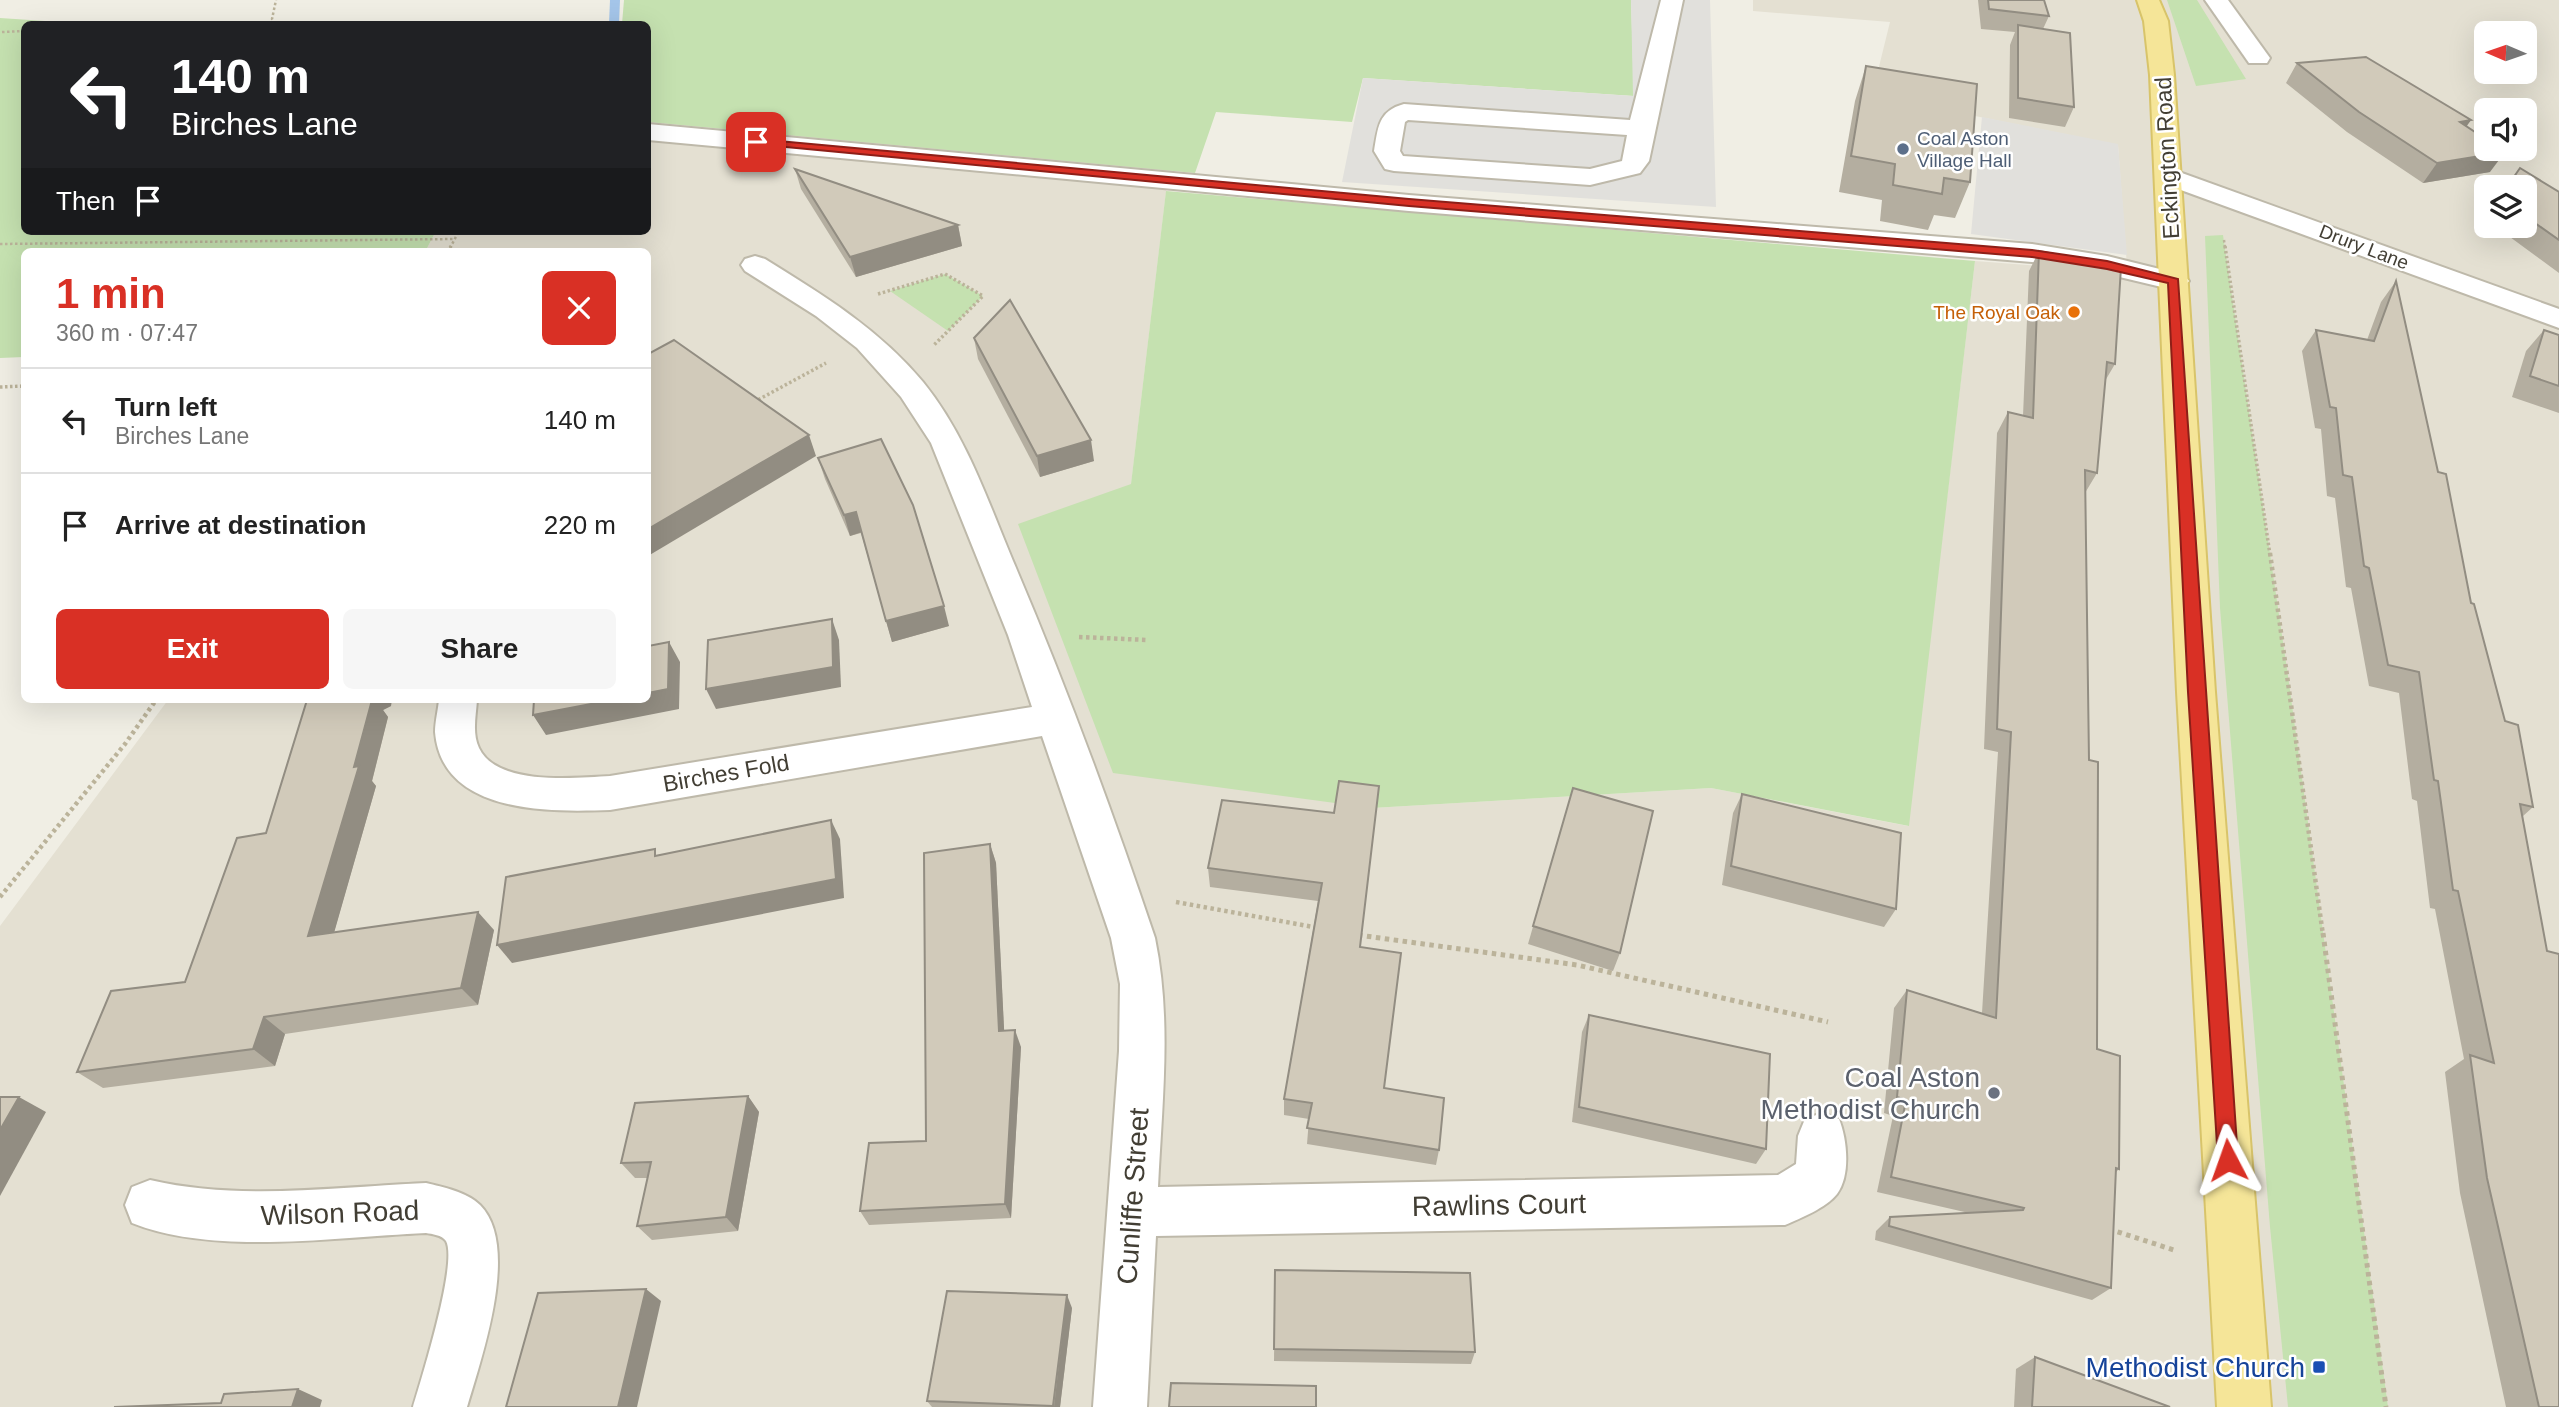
<!DOCTYPE html>
<meta charset="utf-8">
<style>
:root{--surface:#fff;--page:#f6f6f6;--text:#222;--muted:#767676;--line:#e0e0e0;--accent:#d93025}
body{margin:0;font-family:Helvetica,sans-serif;background:var(--page);color:var(--text);height:100vh;display:flex;flex-direction:column;font-size:26px;white-space:nowrap}
*{box-sizing:border-box;margin:0}
p{font-size:23px;color:var(--muted)}
.icon{flex:none;width:38px;height:38px;fill:none;stroke:currentColor;stroke-width:2;stroke-linecap:round;stroke-linejoin:round}
.map{position:relative;flex:1;overflow:hidden}
.panel{position:absolute;left:21px;top:248px;width:630px;height:455px;display:flex;flex-direction:column;background:var(--surface);border-radius:10px;box-shadow:0 7px 28px #0002}
.panel>*{flex:none}
.guide{position:absolute;left:21px;top:21px;width:630px;height:214px;border-radius:10px;box-shadow:0 7px 28px #0002;background:#202124;color:#fff;overflow:hidden}
.needle{width:46px;rotate:272deg}
.buttons{position:absolute;left:2474px;top:21px;display:grid;gap:14px}
.buttons a{display:grid;place-items:center;width:63px;height:63px;border-radius:10px;background:var(--surface);box-shadow:0 7px 28px #0002;font-size:35px}
.pin{position:absolute;display:grid;place-items:center;width:60px;height:60px;color:#fff;margin:-30px;border-radius:14px;box-shadow:0 4px 10px #0006}
.me{position:absolute;width:77px;margin:-38px;rotate:356deg;stroke-linejoin:round;filter:drop-shadow(0 0 5px #0008)}
.turn{display:flex;align-items:center;gap:24px;height:147px;padding:0 35px;font-size:32px}
.turn .icon{width:91px;height:91px;stroke-width:2.5}
.turn b{display:block;font-size:49px;line-height:60px}
.then{display:flex;align-items:center;height:66px;padding:0 35px;background:#0003;gap:14px;font-size:26px}
.round{display:grid;place-items:center;flex:none;width:74px;height:74px;border-radius:10px;background:var(--page)}
.head{display:flex;align-items:center;justify-content:space-between;height:119px;padding:0 35px}
h1{font-size:42px;font-weight:700;line-height:52px;color:var(--accent)}
.action{display:flex;gap:14px;margin-top:auto;padding:14px 35px}
.action a{flex:1;height:80px;border-radius:10px;background:var(--accent);color:#fff;font-size:28px;font-weight:700;line-height:80px;text-align:center}
.action a+a{background:var(--page);color:var(--text)}
ul{padding:0;list-style:none}
li{display:flex;align-items:center;gap:21px;height:105px;padding:0 35px;border-top:2px solid var(--line)}
li div{flex:1}
li b{display:block;font-size:26px}
li em{font-style:normal}
.map>svg:first-child{display:block}
</style>
<div class="map">
<svg width="2559" height="1407" viewBox="0 0 2559 1407">
<rect width="100%" height="100%" fill="#f0eee4"/>
<path fill="#e4e0d2" fill-rule="evenodd" d="M1753,0h806v1407h-2559v-481l168,-226h480v-448h-223l11,-21h212v-109l524,47 -6,23 -35,293 241,323 339,-20 197,38 67,-565 67,5 86,14 -10,-135 -246,-50 18,-73 -137,-11zM2487,33h38v39h-38zM2487,110h38v39h-38zM2487,187h38v39h-38z"/>
<g fill="#c5e1b0">
<path d="M624,0h1007l3,96 -271,-18 -11,44 -136,-10 -21,61 -547,-51v-98h-26z"/>
<path d="M2167,0h30l49,79 -50,7z"/>
<path d="M0,18l90,6h-66v207h412l-11,21h-401v105l-24,1z"/>
<path d="M1166,191l809,70 -66,565 -198,-38 -339,20 -259,-35 -95,-249 113,-40z"/>
<path d="M2223,235l65,441 100,731h-100l-18,-180 -50,-619 -15,-372z"/>
<path d="M945,274l38,22 -35,35 -58,-40z"/>
</g>
<g fill="#e1e0dc">
<path d="M1631,0h79l6,207 -374,-25 21,-104 270,18z"/>
<path d="M1982,117l136,27 9,111 -156,-21z"/>
</g>
<g fill="none" stroke-linecap="round" stroke-linejoin="round">
<path fill="#a4c5e9" fill-rule="evenodd" d="M610,0h10l-1,24h-10z"/>
<g stroke="#beb9aa" stroke-width="4">
<g id="minor">
<path d="M1661,0h22l-34,161 -9,12 -50,12 -196,-14 -9,-2 -11,-18c4,-23 4,-40 30,-47l226,16zM1408,120l219,15 -5,26 -32,8 -187,-13 -3,-5 5,-29z"/>
<path d="M2205,0h23l42,58 -3,5h-18z"/>
<path d="M648,124l761,71 623,49 75,12 77,19 5,6 -5,6 -10,3 -67,-16 -75,-12 -623,-51 -761,-71z"/>
<path d="M2168,168l391,141v19l-400,-146 -4,-6 4,-6z"/>
<path d="M755,256l10,3c58,36 114,70 158,123 43,53 64,117 90,179 53,124 99,249 142,377 17,82 7,165 3,249l620,-12 18,-11 2,-28 7,-17 17,-6 17,6c8,20 12,56 -2,75 -11,14 -36,24 -52,31l-629,11 -9,171h-54l26,-356 1,-67 -9,-46 -69,-202 -432,74c-59,2 -168,5 -175,-78 0,-10 3,-22 4,-32h38c-1,16 -5,33 2,48 18,38 96,30 131,28l422,-69 -24,-72 -77,-192 -30,-46 -44,-49 -41,-32 -71,-45 -4,-6 4,-6z"/>
<path d="M150,1180c90,21 185,7 276,3 17,4 41,9 54,22 41,41 1,154 -13,202h-54c8,-27 45,-144 33,-166 -4,-6 -14,-7 -20,-8 -89,4 -212,23 -294,-10l-7,-18 7,-18z"/>
</g>
</g>
<g stroke="#d8c46a" stroke-width="4">
<path id="major" d="M2137,0h22l9,21 6,54 41,617 56,715h-54l-40,-715 -27,-617 -6,-54z"/>
</g>
<g stroke="#bbb39a" stroke-width="2.5" stroke-dasharray="2.5 2.5" stroke-linecap="butt">
<path d="M275,24l-3,-5 4,-19"/>
<path d="M2,32l22,-1"/>
<path d="M2224,240l1,8"/>
<path d="M0,244l454,-5"/>
<path d="M450,248l9,-17"/>
</g>
<g stroke="#bbb39a" stroke-width="3.5" stroke-dasharray="2.5 2.5" stroke-linecap="butt">
<path d="M2225,246l45,309"/>
<path d="M448,252l3,-6"/>
<path d="M878,294l67,-20 38,22 -49,49"/>
<path d="M0,387l24,-1"/>
<path d="M754,402l72,-39"/>
</g>
<g stroke="#bbb39a" stroke-width="4.5" stroke-dasharray="3.5 3.5" stroke-linecap="butt">
<path d="M2270,553l53,382"/>
<path d="M1079,637l69,3"/>
<path d="M0,897l125,-153 31,-44"/>
<path d="M1176,902l143,26"/>
</g>
<g stroke="#bbb39a" stroke-width="5" stroke-dasharray="4.5 4.5" stroke-linecap="butt">
<path d="M2323,933l63,474"/>
<path d="M1358,935l219,30 251,57"/>
<path d="M2109,1229l68,22"/>
</g>
<use href="#minor" fill="#fff" fill-rule="evenodd"/>
<use href="#major" fill="#f5e598" fill-rule="evenodd"/>
</g>
<g fill="#b4aea0">
<path d="M1978,0h66l5,16 -6,13 31,78 -9,20 -56,-9 1,-73 5,-13 -34,-3z"/>
<path d="M2297,63l174,57 -5,6 24,46 -67,11 -76,-51 -61,-49z"/>
<path d="M1866,66l104,116 -15,36 -21,-3 -6,15 -48,-9 2,-21 -43,-8 16,-91z"/>
<path d="M2520,168l39,24v81l-64,-47h30v-39h-20z"/>
<path d="M795,169l163,56 4,21 -106,31 -55,-88z"/>
<path d="M2039,251l76,113 -10,17 -8,92 -12,20 4,267 8,289 22,120 -3,3 -5,116 -19,12 -217,-60 1,-9 14,-14 79,-4 -92,-21 16,-76 -9,-3 10,-105 13,-18 75,23 16,-261 -14,-3 13,-316 11,-21 15,4 6,-145z"/>
<path d="M2396,281l42,191 33,131 34,118 28,86 -10,9 36,591h-53l-46,-214 -15,-121 19,-13 -29,-150 -5,-1 -13,-107 -5,-2 -13,-106 -30,-7 -18,-98 -5,-1 -11,-89 -8,-2 -6,-67 -6,-1 -13,-77 14,-21 51,10 14,-38z"/>
<path d="M2544,330l15,5v78l-47,-16 14,-46z"/>
<path d="M974,338l120,123 -54,16 -62,-118z"/>
<path d="M818,458l131,168 -57,16 -31,-109 -11,3 -25,-57z"/>
<path d="M307,700l84,6 -8,4 5,7 -16,64 4,5 -42,146 160,-2 -16,75 -193,29 -10,32 -172,22 -26,-16 108,-90 81,-149z"/>
<path d="M1573,788l47,165 -7,18 -85,-27z"/>
<path d="M1742,794l154,115 -12,18 -162,-42 11,-72z"/>
<path d="M1334,813l26,134 24,141 55,62 -3,15 -129,-21 2,-25 -25,-4v-16l34,-198 -108,-14 -2,-19z"/>
<path d="M990,844l6,19 8,168 17,16 -10,171 -142,7 -9,-14 66,-70z"/>
<path d="M1589,1015l177,134 -10,15 -184,-42 10,-90z"/>
<path d="M748,1096l11,16 -21,119 -86,9 -15,-14 11,-48h-13l-14,-15z"/>
<path d="M1275,1270l200,82 -4,12 -197,-3z"/>
<path d="M1072,1308l-12,99h-128l-5,-6z"/>
<path d="M2035,1357l135,50h-156l2,-38z"/>
</g>
<g fill="#928d82">
<path d="M2471,120l-14,20 3,-18z"/>
<path d="M2505,152l-15,20 -67,11 14,-20z"/>
<path d="M958,225l4,21 -106,31 -6,-20z"/>
<path d="M809,435l7,21 -168,100v-27z"/>
<path d="M1091,440l3,21 -54,16 -3,-21z"/>
<path d="M856,512l6,20 -12,4 -6,-21z"/>
<path d="M944,606l5,20 -57,16 -6,-21z"/>
<path d="M832,619l7,21 2,47 -125,22 -10,-20z"/>
<path d="M669,642l11,20 -1,47 -133,26 -13,-20 79,-15h36v-7z"/>
<path d="M350,700h42l-1,6 -8,4 5,7 -16,64 4,5 -48,168 -20,-18 46,-169 -8,-65z"/>
<path d="M831,820l9,19 4,59 -332,65 -15,-18z"/>
<path d="M990,844l6,19 9,185 -6,-17z"/>
<path d="M478,912l16,18 -16,75 -17,-17z"/>
<path d="M264,1017l21,17 -10,32 -22,-17z"/>
<path d="M1015,1030l6,17 -10,171 -6,-14z"/>
<path d="M748,1096l11,16 -21,119 -12,-14z"/>
<path d="M19,1097l27,15 -46,84v-66z"/>
<path d="M646,1289l15,12 -24,106h-19z"/>
<path d="M1067,1295l5,13 -12,99h-6z"/>
<path d="M298,1389l24,11 -2,7h-28z"/>
</g>
<g fill="#d1caba" stroke="#928d82" stroke-width="2">
<path d="M1988,0h56l5,16 -60,-7z"/>
<path d="M2018,25l52,8 4,74 -56,-9z"/>
<path d="M2366,57l105,63 -11,2 27,18v9h13l5,3 -68,11 -78,-51 -62,-49z"/>
<path d="M1866,66l111,18 -7,98 -26,-4 -2,16 -49,-9 2,-21 -44,-8z"/>
<path d="M2520,168l39,24v48l-34,-24v-29h-18z"/>
<path d="M795,169l163,56 -108,32z"/>
<path d="M2039,251l82,16 -6,97 -8,-2 -10,111 -12,-3 4,290 9,2 -1,287 23,7 -1,113 -3,-1 -5,120 -222,-62 1,-9 133,-7 1,-2 -133,-31 15,-77 -9,-3 10,-107 89,28 15,-286 -14,-3 11,-317 25,6z"/>
<path d="M2396,281l42,191 8,2 25,129 3,1 31,117 13,4 15,82 -13,-3 27,147 12,3v453h-20l-52,-229 -17,-123 24,8 -36,-172 -5,-1 -15,-109 -4,-1 -15,-108 -31,-7 -19,-97 -5,-2 -12,-89 -9,-2 -7,-67 -6,-1 -14,-77 58,11z"/>
<path d="M1010,300l81,140 -54,16 -63,-118z"/>
<path d="M2544,330l15,5v51l-29,-10z"/>
<path d="M674,340l135,95 -161,94v-175z"/>
<path d="M881,439l32,66 31,101 -58,15 -30,-109 -12,3 -26,-57z"/>
<path d="M832,619l1,48 -127,22 2,-49z"/>
<path d="M669,642l-1,47 -20,4v-47z"/>
<path d="M307,700h43l-4,2 12,-2h14l-18,67 5,-1 -51,170 170,-24 -17,76 -197,29 -11,32 -176,23 34,-81 74,-9 52,-144 29,-5z"/>
<path d="M534,700h78l-79,15z"/>
<path d="M1339,781l40,5 -19,161 41,6 -17,135 60,10 -5,52 -132,-22 5,-25 -28,-4 38,-216 -114,-15 14,-68 112,13z"/>
<path d="M1573,788l80,23 -33,142 -87,-27z"/>
<path d="M1742,794l159,39 -5,76 -165,-43z"/>
<path d="M831,820l5,59 -339,66 9,-68 149,-28v7z"/>
<path d="M990,844l9,187 16,-1 -10,174 -145,7 9,-68 57,-2 -2,-288z"/>
<path d="M1589,1015l181,39 -4,95 -187,-42z"/>
<path d="M748,1096l-22,121 -89,9 14,-64 -30,1 14,-60z"/>
<path d="M0,1097h19l-19,33z"/>
<path d="M1275,1270l195,3 5,79 -201,-3z"/>
<path d="M646,1289l-28,118h-112l32,-114z"/>
<path d="M947,1291l120,4 -14,111 -126,-5z"/>
<path d="M2035,1357l135,50h-138z"/>
<path d="M1171,1383l145,3v21h-147z"/>
<path d="M298,1389l-6,18h-178l107,-4 3,-9z"/>
</g>
<path fill="#d93025" stroke="#8d1f18" stroke-width="2" d="M756,139l653,60 623,51 75,11 71,18 60,881 -3,7 -7,3 -7,-3 -3,-7 -30,-468 -20,-409 -61,-14 -75,-12 -623,-51 -656,-62 -2,-2z"/>
<circle fill="#5c6f8a" stroke="#fff" stroke-width="2.5" cx="1903" cy="149" r="7"/>
<circle fill="#e8710a" stroke="#fff" stroke-width="2.5" cx="2074" cy="312" r="7"/>
<circle fill="#6b7280" stroke="#fff" stroke-width="2.5" cx="1994" cy="1093" r="7"/>
<rect fill="#1a4fb4" stroke="#fff" stroke-width="2.5" x="2312" y="1360" width="14" height="14" rx="3.5"/>
<g text-anchor="middle" dominant-baseline="central" stroke-width="5" stroke-linejoin="round" paint-order="stroke">
<g font-size="19" fill="#4e5e75" stroke="#fff" text-anchor="start">
<text x="1917" y="138">Coal Aston<tspan x="1917" dy="22">Village Hall</tspan></text>
</g>
<g font-size="19" fill="#423e34" stroke="#fff">
<text transform="translate(2364 247) rotate(21)">Drury Lane</text>
</g>
<g font-size="19" fill="#c56008" stroke="#fff" text-anchor="end">
<text x="2060" y="312">The Royal Oak</text>
</g>
<g font-size="23" fill="#423e34" stroke="#fff">
<text transform="translate(2167 158) rotate(-93)">Eckington Road</text>
<text transform="translate(726 773) rotate(-10)">Birches Fold</text>
</g>
<g font-size="28" fill="#5b616d" stroke="#fff" text-anchor="end">
<text x="1980" y="1077">Coal Aston<tspan x="1980" dy="32">Methodist Church</tspan></text>
</g>
<g font-size="28" fill="#423e34" stroke="#fff">
<text transform="translate(1133 1196) rotate(-86)">Cunliffe Street</text>
<text transform="translate(1499 1205) rotate(-1)">Rawlins Court</text>
<text transform="translate(340 1213) rotate(-2)">Wilson Road</text>
</g>
<g font-size="28" fill="#164399" stroke="#fff" text-anchor="end">
<text x="2305" y="1367">Methodist Church</text>
</g>
</g>
</svg>
<div class="buttons">
<a><svg class="needle" viewBox="-14 -14 28 28"><path d="M0-13l5 13h-10z" fill="#e53935"/><path d="M0 13l5-13h-10z" fill="#767676"/></svg></a>
<a><svg class="icon" aria-label="sound" viewBox="0 0 24 24"><path d="M4 9h4l5-4v14l-5-4H4zM17 9q2 3 0 6"/></svg></a>
<a><svg class="icon" aria-label="layers" viewBox="0 0 24 24"><path d="M12 4l9 5-9 5-9-5zM3 14l9 5 9-5"/></svg></a>
</div>
<div class="pin" style="left:756px;top:142px;background:#d93025"><svg class="icon" aria-label="arrive" viewBox="0 0 24 24"><path d="M6 21V4h12l-3 4 3 4H6"/></svg></div>
<svg class="me" style="left:2228px;top:1160px" viewBox="-20 -20 40 40"><path d="M0-17L14 15 0 8-14 15z" fill="#d93025" stroke="#fff" stroke-width="4"/></svg>
<div class="guide">
<div class="turn"><svg class="icon" aria-label="left" viewBox="0 0 24 24"><path d="M17 20v-9H6M10 6l-5 5 5 5"/></svg><div><b>140 m</b>Birches Lane</div></div>
<div class="then">Then<svg class="icon" aria-label="arrive" viewBox="0 0 24 24"><path d="M6 21V4h12l-3 4 3 4H6"/></svg></div>
</div>
<section class="panel">
<div class="head"><div><h1>1 min</h1><p>360 m · 07:47</p></div><a class="round" style="background:#d93025;color:#fff"><svg class="icon" aria-label="close" viewBox="0 0 24 24"><path d="M6 6l12 12M18 6L6 18"/></svg></a></div>
<ul>
<li><svg class="icon" aria-label="left" viewBox="0 0 24 24"><path d="M17 20v-9H6M10 6l-5 5 5 5"/></svg><div><b>Turn left</b><p>Birches Lane</p></div><em>140 m</em></li>
<li><svg class="icon" aria-label="arrive" viewBox="0 0 24 24"><path d="M6 21V4h12l-3 4 3 4H6"/></svg><div><b>Arrive at destination</b></div><em>220 m</em></li>
</ul>
<div class="action"><a>Exit</a><a>Share</a></div>
</section>
</div>
